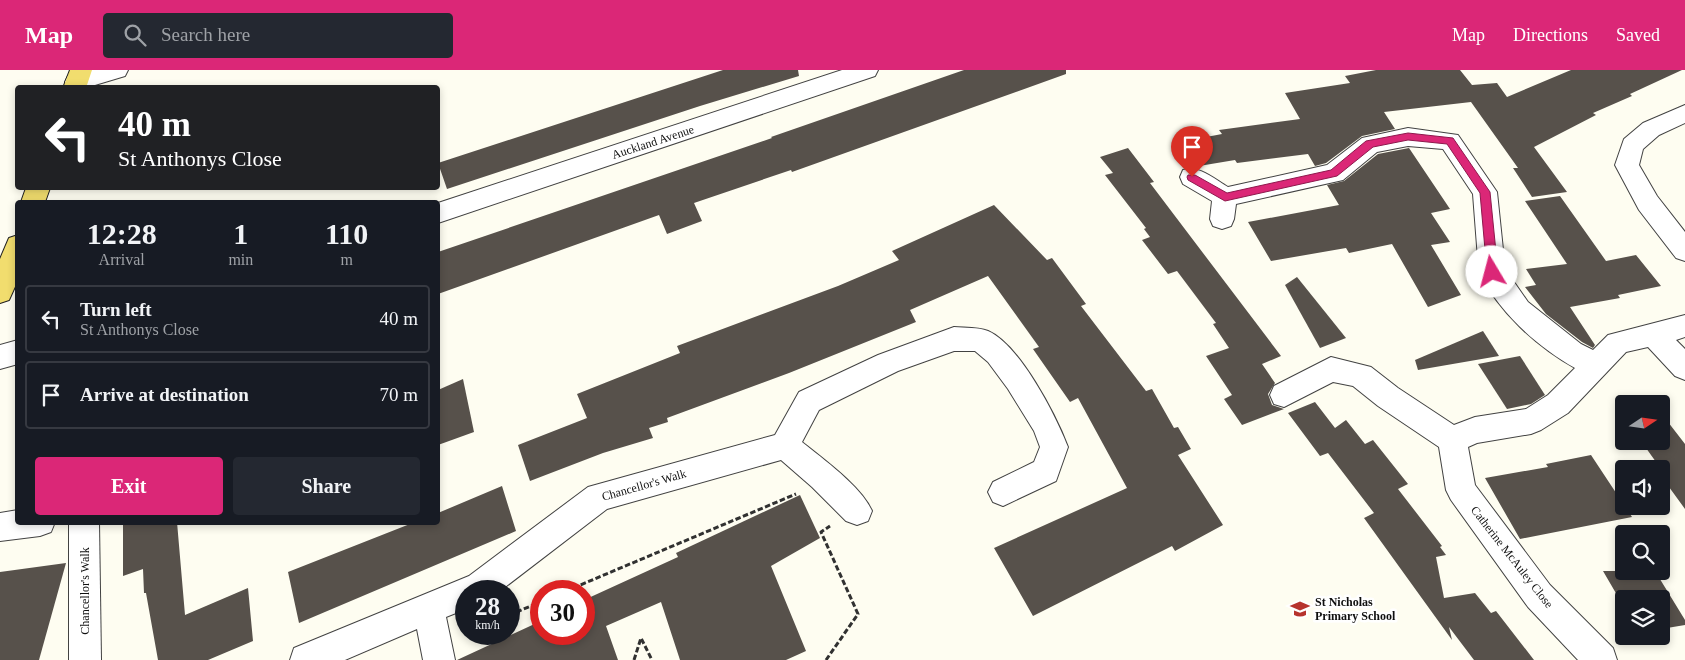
<!DOCTYPE html>
<style>
:root{--surface:#171b24;--page:#242831;--text:#f1f3f6;--muted:#9ea1a6;--line:#363941;--accent:#db2777}
body{margin:0;font-family:"Times New Roman",serif;background:var(--page);color:var(--text);height:100vh;display:flex;flex-direction:column;font-size:19px;white-space:nowrap}
*{box-sizing:border-box;margin:0}
p{font-size:16px;color:var(--muted)}
.icon{flex:none;width:28px;height:28px;fill:none;stroke:currentColor;stroke-width:2;stroke-linecap:round;stroke-linejoin:round}
.map{position:relative;flex:1;overflow:hidden}
.drawer{position:absolute;left:15px;top:130px;width:425px;height:325px;display:flex;flex-direction:column;background:var(--surface);border-radius:5px;box-shadow:0 2px 8px #0003}
.drawer>*{flex:none}
.guide{position:absolute;left:15px;top:15px;width:425px;height:105px;border-radius:5px;box-shadow:0 2px 8px #0003;background:#202124;color:#fff;overflow:hidden}
.needle{width:32px;rotate:77deg}
.controls{position:absolute;left:1615px;top:325px;display:grid;gap:10px}
.controls a{display:grid;place-items:center;width:55px;height:55px;border-radius:5px;background:var(--surface);box-shadow:0 2px 8px #0003;font-size:25px}
.speed{position:absolute;left:455px;top:510px;display:flex;gap:10px;font-size:25px;font-weight:700;text-align:center}
.speed>*{display:grid;place-content:center;width:65px;height:65px;border-radius:50%;background:var(--surface);box-shadow:0 2px 8px #0003;line-height:1}
.speed small{font-size:12px;font-weight:400}
.speed .limit{border:8px solid #d22;background:#fff;color:#111}
.pin{position:absolute;display:grid;place-items:center;width:42px;height:42px;color:#fff;margin:-51px -21px;border-radius:50% 50% 50% 0;rotate:-45deg;box-shadow:0 0 5px #0007}
.pin .icon{rotate:45deg}
.me{position:absolute;width:55px;margin:-28px;rotate:352deg;stroke-linejoin:round;filter:drop-shadow(0 0 4px #0008)}
.turn{display:flex;align-items:center;gap:18px;height:105px;padding:0 20px;font-size:22px}
.turn .icon{width:65px;height:65px;stroke-width:2.5}
.turn b{display:block;font-size:35px;line-height:42px}
.eta{display:flex;justify-content:space-evenly;align-items:center;height:85px;text-align:center}
.eta b{font-size:30px;font-weight:800;line-height:35px}
.button{display:flex;gap:10px;margin-top:auto;padding:10px 20px}
.button a{flex:1;height:58px;border-radius:5px;background:var(--accent);color:#fff;font-size:20px;font-weight:800;line-height:58px;text-align:center}
.button a+a{background:var(--page);color:var(--text)}
ul{padding:0;list-style:none}
li{display:flex;align-items:center;gap:15px;height:68px;margin:0 10px 8px;padding:0 10px;border:2px solid var(--line);border-radius:5px}
li div{flex:1}
li b{display:block;font-size:19px}
li em{font-style:normal}
header{display:flex;align-items:center;gap:30px;box-sizing:border-box;height:70px;padding:0 25px;background:var(--accent);color:#fff}
header strong{font-size:24px}
nav{display:flex;gap:28px;margin-inline-start:auto;font-size:18px}
.search{width:350px;height:45px;background:var(--page);display:flex;align-items:center;gap:12px;box-sizing:border-box;padding:0 18px;border-radius:5px;color:var(--muted);font-size:19px}
.map>svg:first-child{display:block}
</style>
<header>
<strong>Map</strong>
<div class="search"><svg class="icon" aria-label="search" viewBox="0 0 24 24"><circle cx="10" cy="10" r="6"/><path d="M15 15l6 6"/></svg>Search here</div>
<nav><a>Map</a><a>Directions</a><a>Saved</a></nav>
</header>
<div class="map">
<svg width="1685" height="590" viewBox="0 0 1685 590">
<rect width="100%" height="100%" fill="#fefdf1"/>
<g fill="#57514b">
<path d="M723,0h75l1,6 -99,30 -253,83 -9,-26z"/>
<path d="M964,0h102v4l-274,98 -1,-2 -97,33 8,18 -35,13 -8,-19 -221,79v-42l334,-114 -1,-1z"/>
<path d="M1376,0h84l12,15 25,-2 10,14 64,-27h111l-52,24 2,2 -39,17 3,2 -62,32 33,45 -35,5 -19,-29h5l-47,-66 -87,10 11,17 -33,7 -36,27 -11,3 -7,-12 -71,9 -2,-3 -42,7 -13,-25 42,-8 -3,-4 81,-11 -15,-26 65,-10 -5,-7z"/>
<path d="M1128,78l26,34 -4,1 131,173 -19,8 13,19 -7,11 4,11 12,4 -42,16 -18,-26 8,-4 -26,-39 23,-8 -16,-24 3,-1 -39,-52 -9,3 -26,-34 8,-3 -6,-8 2,-1 -41,-53 8,-2 -13,-16z"/>
<path d="M1409,78l41,61 -19,4 19,29 -19,3 30,50 -33,12 -36,-63 -43,9 -3,-5 -75,13 -23,-39 91,-17 -12,-20 17,-4 34,-27z"/>
<path d="M1560,126l46,65 30,-6 25,31 -43,9 2,3 -50,9 25,38 -2,3 -11,-6 -36,-28 -21,-27 11,-2 -10,-16 41,-5 -42,-63z"/>
<path d="M994,135l53,55 5,-2 34,46 -5,2 65,85 6,-2 22,39 4,-1 13,22 -13,6 45,70 -48,26 -3,-5 -139,70 -39,-68 133,-60 -49,-90 -8,4 -37,-53 6,-2 -51,-71 -78,34 6,12 -127,51 -122,45 1,4 -19,6 4,10 -50,15 -73,28 -12,-36 69,-27 -10,-24 103,-41 -3,-7 161,-60 61,-26 -7,-9z"/>
<path d="M1297,207l49,61 -26,10 -35,-63z"/>
<path d="M1483,261l16,25 -81,14 -3,-10z"/>
<path d="M1520,286l25,39 -14,9 -24,5 -29,-45z"/>
<path d="M463,309l11,53 -36,13v-55z"/>
<path d="M1315,332l20,26 11,-8 19,24 8,-4 35,44 -10,5 44,57 -2,1 6,8 -10,2 8,41 31,-5 16,20 5,-2 38,49h-60l-25,-33 3,13 -88,-122 10,-5 -46,-60 -8,3 -32,-43z"/>
<path d="M1661,343l24,31v65l-24,-33v-7h-5l-4,-7h4l-15,-21h20z"/>
<path d="M1591,385l41,62 -112,22 -35,-61 63,-11 -2,-3z"/>
<path d="M502,416l14,45 -217,92 -11,-51 127,-50h23v-9z"/>
<path d="M800,425l20,43 -49,28 35,85 -20,9h-106l-19,-58 -55,24 12,34h-161l84,-39v13h43v-34l94,-43 -2,-4z"/>
<path d="M123,452h54l8,93 63,-27 5,53 -45,19h-50l-12,-67h-2l-1,-24 -20,7z"/>
<path d="M66,493l-27,97h-39v-88z"/>
<path d="M1603,501h52l30,49v5l-24,4v-30h-37v8z"/>
</g>
<g fill="none" stroke-linecap="round" stroke-linejoin="round">
<g stroke="#424242" stroke-width="2">
<g id="minor">
<path d="M90,0h38l-3,6 -40,12h-17l-3,-6 3,-6z"/>
<path d="M842,0h36l-3,6 -437,147v-20z"/>
<path d="M1685,35v18l-26,12 -16,14 -4,16 18,31 28,36v29l-9,-3 -37,-48 -24,-45 9,-26 19,-16z"/>
<path d="M1408,58l50,7 39,57 8,77 23,33 53,42 12,6 15,-15 77,-20v22l-9,3 9,9v31l-10,-4 -27,-29 -22,5 -58,61 -27,17 -10,4 -54,9 -9,4 7,38 75,100 63,63 4,12h-39l-50,-53 -77,-107 -5,-10 -7,-43 -61,-41 -25,-20 -20,-4 -49,25 -10,-3 -4,-9 4,-9 57,-29 40,10 27,21 56,37 21,-8 51,-8 22,-14 27,-27c-39,-22 -76,-56 -96,-96l-6,-78 -30,-45 -35,-3 -31,6 -34,28 -107,24 -2,15 -3,7 -9,3 -9,-3 -3,-7 2,-18 -29,-17 -3,-7 3,-7c17,-5 31,9 45,17l99,-22 35,-27z"/>
<path d="M954,257c11,1 24,0 34,4 32,14 68,85 80,116l-12,34 -53,25 -10,-4 -5,-10 5,-10 41,-20 6,-15 -6,-16 -26,-42 -20,-27 -13,-11h-21l-56,20 -79,39 -17,32c21,17 60,45 70,69l-4,10 -11,4 -11,-4 -34,-34 -31,-27 -174,49 -107,82h-34v18l-20,8 9,43h-32l-6,-31 -72,31h-55l4,-12 175,-72 119,-89 187,-52 24,-43 79,-37z"/>
<path d="M18,270v24l-18,5v-24z"/>
<path d="M18,440v12h37l-4,10 -11,4 -40,5v-28z"/>
<path d="M69,452h30l2,138h-32z"/>
</g>
</g>
<g stroke="#202020" stroke-width="2">
<g id="major">
<path d="M70,0h22l-6,18h-23z"/>
<path d="M26,118h24l-5,14h-24z"/>
<path d="M18,165v45l-9,20 -9,3v-44l9,-21z"/>
</g>
</g>
<g stroke="#313131" stroke-width="3" stroke-dasharray="5.5 2.5" stroke-linecap="butt">
<path d="M566,521l230,-97"/>
<path d="M509,545l32,-13"/>
<path d="M634,590l7,-22 11,22"/>
<path d="M826,590l32,-46 -37,-82 9,-6"/>
</g>
<use href="#minor" fill="#fff" fill-rule="evenodd"/>
<use href="#major" fill="#f1dd6e" fill-rule="evenodd"/>
</g>
<path fill="#db2777" stroke="#8e194d" d="M1408,63l45,5 37,54 8,80 -2,3 -4,2 -5,-5 -7,-79 -33,-49 -39,-4 -35,7 -36,29 -112,25 -37,-21 -1,-3 1,-2h7l32,18 104,-23 35,-29z"/>
<defs>
<g id="school-bare" transform="scale(1.5)"><path d="M0-5L7-2L0 1L-7-2ZM-4 1L0 2.5L4 1V4Q0 6-4 4Z" fill="#b7332e" stroke="#fff" stroke-width="2.5" paint-order="stroke"/></g>
</defs>
<g fill-rule="evenodd">
<use href="#school-bare" x="1300" y="539"/>
</g>
<g text-anchor="middle" dominant-baseline="central" stroke-width="5" stroke-linejoin="round" paint-order="stroke">
<g font-size="12" fill="#0f0f0f" stroke="#fff">
<text transform="translate(653 72) rotate(-18)">Auckland Avenue</text>
<text transform="translate(644 415) rotate(-16)">Chancellor's Walk</text>
<text transform="translate(1512 487) rotate(52)">Catherine McAuley Close</text>
<text transform="translate(85 521) rotate(-90)">Chancellor's Walk</text>
</g>
<g font-size="12" font-weight="bold" fill="#0f0f0f" stroke="#fff" text-anchor="start">
<text x="1315" y="532">St Nicholas<tspan x="1315" dy="14">Primary School</tspan></text>
</g>
</g>
</svg>
<div class="controls">
<a><svg class="needle" viewBox="-14 -14 28 28"><path d="M0-13l5 13h-10z" fill="#e53935"/><path d="M0 13l5-13h-10z" fill="#9ea1a6"/></svg></a>
<a><svg class="icon" aria-label="sound" viewBox="0 0 24 24"><path d="M4 9h4l5-4v14l-5-4H4zM17 9q2 3 0 6"/></svg></a>
<a><svg class="icon" aria-label="search" viewBox="0 0 24 24"><circle cx="10" cy="10" r="6"/><path d="M15 15l6 6"/></svg></a>
<a><svg class="icon" aria-label="layers" viewBox="0 0 24 24"><path d="M12 4l9 5-9 5-9-5zM3 14l9 5 9-5"/></svg></a>
</div>
<div class="speed"><div>28<small>km/h</small></div><div class="limit">30</div></div>
<div class="pin" style="left:1192px;top:107px;background:#d93025"><svg class="icon" aria-label="arrive" viewBox="0 0 24 24"><path d="M6 21V4h12l-3 4 3 4H6"/></svg></div>
<svg class="me" style="left:1492px;top:202px" viewBox="-20 -20 40 40"><circle r="19" fill="#fff"/><path d="M0-13L10 11 0 6-10 11z" fill="#db2777"/></svg>
<div class="guide">
<div class="turn"><svg class="icon" aria-label="left" viewBox="0 0 24 24"><path d="M17 20v-9H6M10 6l-5 5 5 5"/></svg><div><b>40 m</b>St Anthonys Close</div></div>
</div>
<section class="drawer">
<div class="eta">
<div><b>12:28</b><p>Arrival</p></div>
<div><b>1</b><p>min</p></div>
<div><b>110</b><p>m</p></div>
</div>
<ul>
<li><svg class="icon" aria-label="left" viewBox="0 0 24 24"><path d="M17 20v-9H6M10 6l-5 5 5 5"/></svg><div><b>Turn left</b><p>St Anthonys Close</p></div><em>40 m</em></li>
<li><svg class="icon" aria-label="arrive" viewBox="0 0 24 24"><path d="M6 21V4h12l-3 4 3 4H6"/></svg><div><b>Arrive at destination</b></div><em>70 m</em></li>
</ul>
<div class="button"><a>Exit</a><a>Share</a></div>
</section>
</div>
